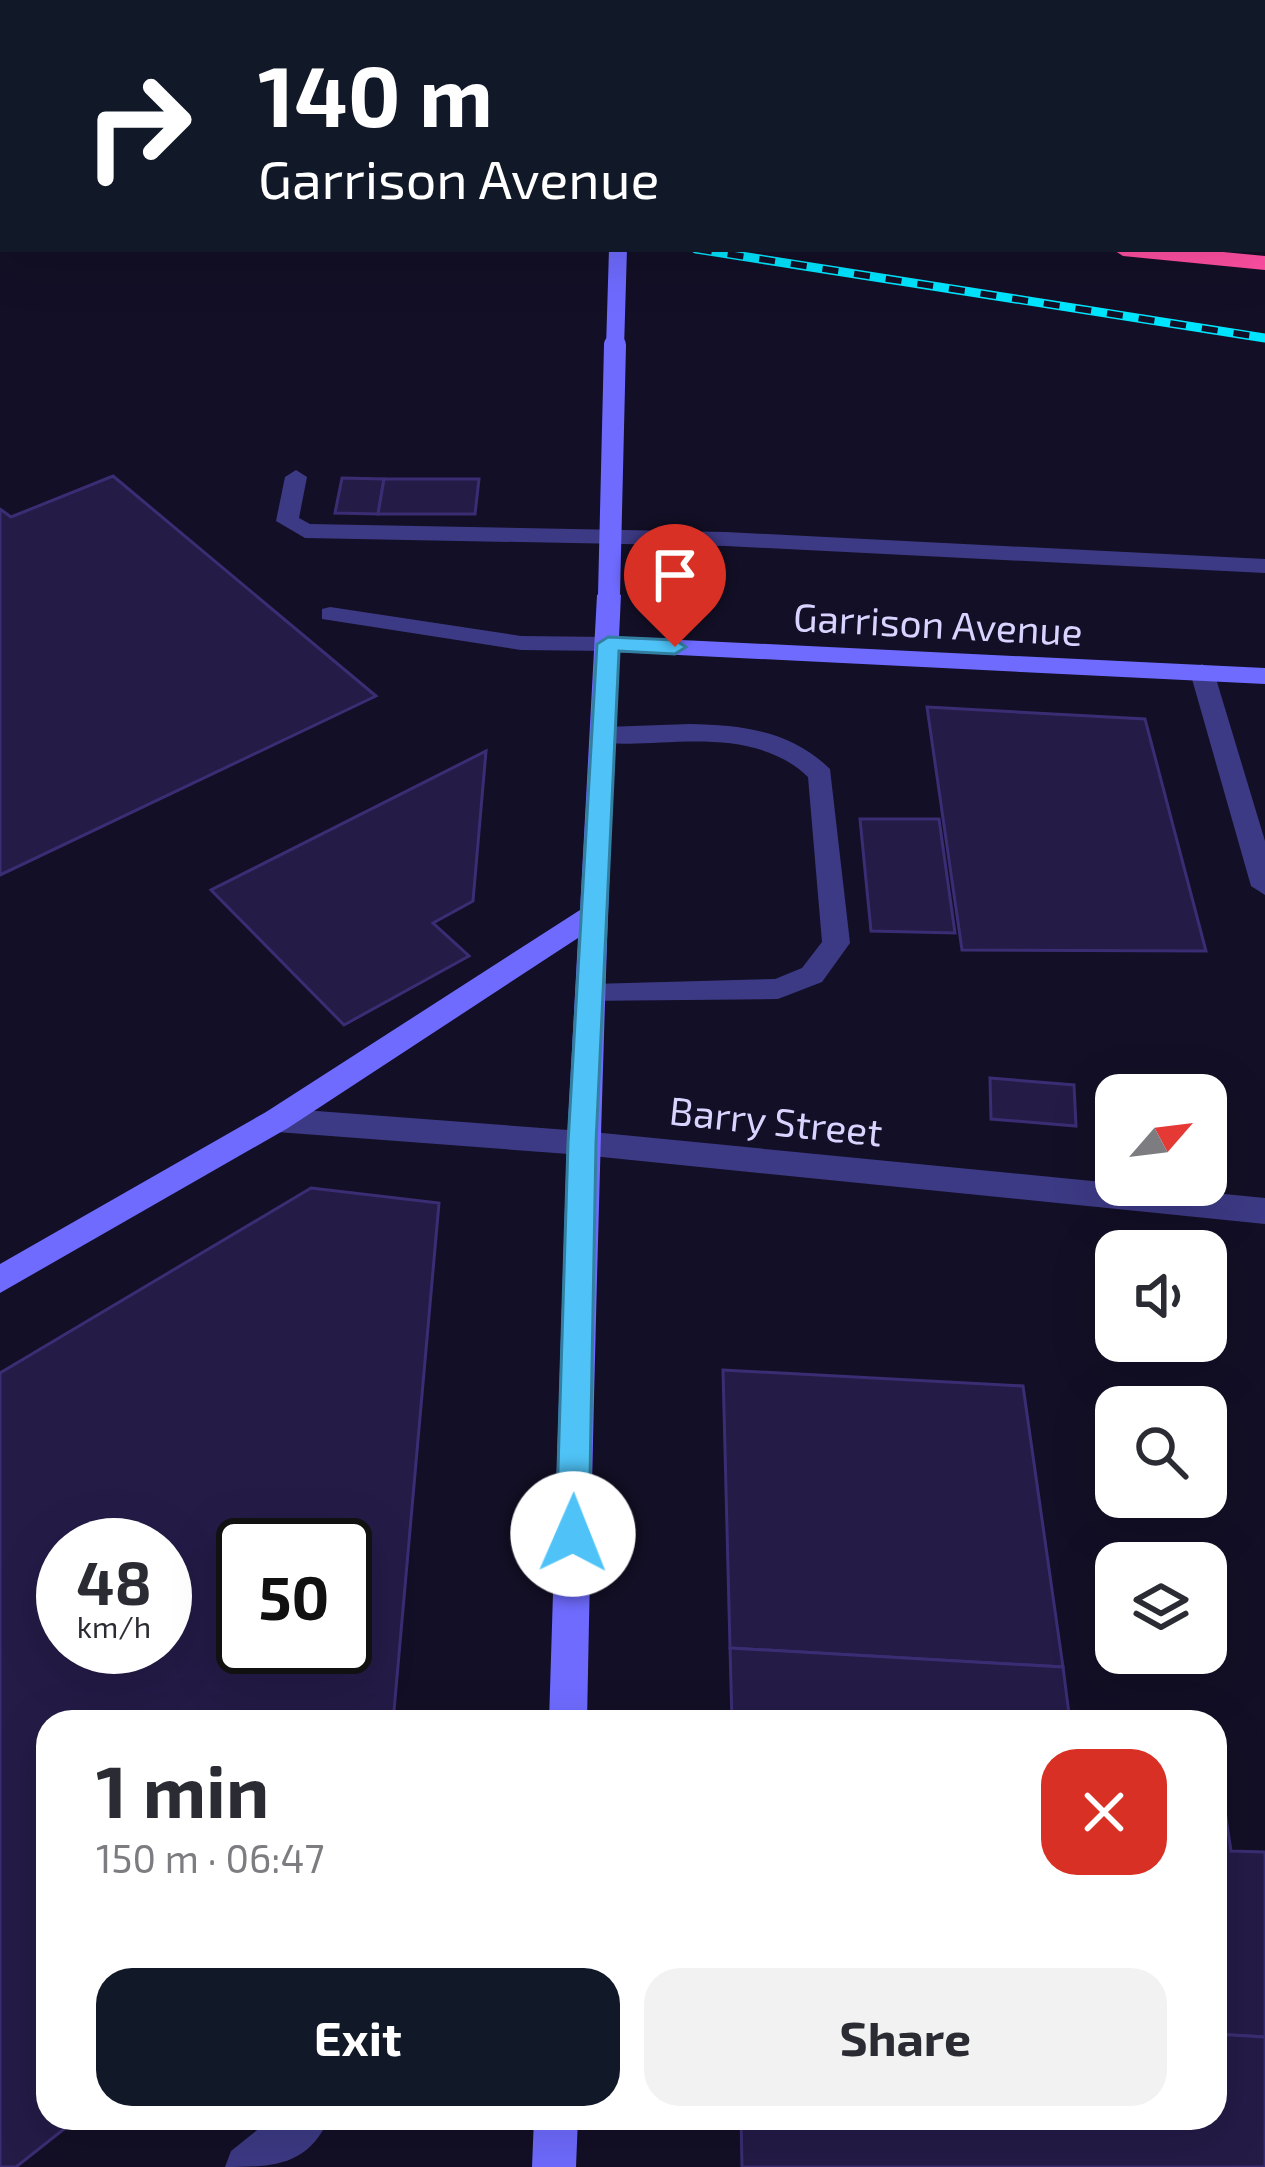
<!DOCTYPE html>
<meta charset="utf-8">
<style>
:root{--surface:#fff;--page:#f2f2f3;--text:#2b2b33;--muted:#7c7c81;--accent:#111827}
body{margin:0;font-family:"Exo 2",sans-serif;background:var(--page);color:var(--text);height:100vh;display:flex;flex-direction:column;font-size:45px;white-space:nowrap}
*{box-sizing:border-box;margin:0}
p{font-size:39px;color:var(--muted)}
.icon{flex:none;width:66px;height:66px;fill:none;stroke:currentColor;stroke-width:2;stroke-linecap:round;stroke-linejoin:round}
.map{position:relative;flex:1;overflow:hidden}
.panel{position:absolute;left:36px;top:1710px;width:1191px;height:420px;display:flex;flex-direction:column;background:var(--surface);border-radius:36px;box-shadow:0 12px 48px #0002}
.panel>*{flex:none}
.hud{position:absolute;left:0px;top:0px;width:1266px;height:252px;box-shadow:0 12px 48px #0002;background:#111827;color:#fff;overflow:hidden}
.needle{width:78px;rotate:62deg}
.fabs{position:absolute;left:1095px;top:1074px;display:grid;gap:24px}
.fabs a{display:grid;place-items:center;width:132px;height:132px;border-radius:24px;background:var(--surface);box-shadow:0 12px 48px #0002;font-size:60px}
.speed{position:absolute;left:36px;top:1518px;display:flex;gap:24px;font-size:60px;font-weight:700;text-align:center}
.speed>*{display:grid;place-content:center;width:156px;height:156px;border-radius:50%;background:var(--surface);box-shadow:0 12px 48px #0002;line-height:1}
.speed small{font-size:30px;font-weight:400}
.speed .limit{border:6px solid #111;border-radius:18px;background:#fff;color:#111}
.pin{position:absolute;display:grid;place-items:center;width:102px;height:102px;color:#fff;margin:-123px -51px;border-radius:50% 50% 50% 0;rotate:-45deg;box-shadow:0 0 12px #0007}
.pin .icon{rotate:45deg}
.me{position:absolute;width:132px;margin:-66px;rotate:1deg;stroke-linejoin:round;filter:drop-shadow(0 0 9px #0008)}
.turn{display:flex;align-items:center;gap:42px;height:252px;padding:0 60px;font-size:54px}
.turn .icon{width:156px;height:156px;stroke-width:2.5}
.turn b{display:block;font-size:84px;line-height:102px}
.round{display:grid;place-items:center;flex:none;width:126px;height:126px;border-radius:36px;background:var(--page)}
.head{display:flex;align-items:center;justify-content:space-between;height:204px;padding:0 60px}
h1{font-size:72px;font-weight:700;line-height:90px}
.button{display:flex;gap:24px;margin-top:auto;padding:24px 60px}
.button a{flex:1;height:138px;border-radius:36px;background:var(--accent);color:#fff;font-size:48px;font-weight:700;line-height:138px;text-align:center}
.button a+a{background:var(--page);color:var(--text)}
.map>svg:first-child{display:block}
</style>
<div class="map">
<svg width="1265" height="2167" viewBox="0 0 1265 2167">
<rect width="100%" height="100%" fill="#130f26"/>
<g fill="#241b47" stroke="#3b2d73" stroke-width="3" fill-rule="evenodd">
<path d="M360,0h198l-205,3z"/>
<path d="M692,0h154l-155,3z"/>
<path d="M113,476l263,220 -376,179v-366l11,8z"/>
<path d="M342,478l42,1 -6,35 -43,-1z"/>
<path d="M384,479h95l-4,35h-97z"/>
<path d="M927,707l218,12 61,232 -244,-1z"/>
<path d="M486,751l-13,150 -40,22 36,33 -125,69 -133,-135z"/>
<path d="M860,819h79l16,114 -84,-2z"/>
<path d="M990,1078l84,7 2,41 -85,-7z"/>
<path d="M311,1188l128,15 -46,519h-345v396h30l-62,49h-16v-794zM63,1545h102v102h-102zM243,1545h102v102h-102z"/>
<path d="M723,1370l300,16 40,281 -333,-19z"/>
<path d="M730,1648l333,19 7,55h-338z"/>
<path d="M1215,1745l16,106 34,1v185l-50,-3z"/>
<path d="M1215,2034l50,3v130h-523l-1,-49h474z"/>
</g>
<g fill="none" stroke-linecap="round" stroke-linejoin="round">
<g fill="#3d3a85" fill-rule="evenodd">
<path d="M292,0h25l-27,3z"/>
<path d="M296,470l11,7 -8,41 11,6 416,8 539,27v14l-539,-27 -421,-8 -29,-17 9,-44z"/>
<path d="M330,607l191,29 87,1 12,7 -12,7 -87,-1 -199,-31v-10z"/>
<path d="M690,724c53,1 101,7 140,45l20,174 -28,39 -44,17 -197,2 -4,-7 4,-7 10,-3 184,-5 27,-11 20,-26 -14,-165c-67,-65 -189,-15 -216,-42l13,-8z"/>
</g>
<g fill="#3d3a85" fill-rule="evenodd">
<path d="M241,0h21l2,3h-21z"/>
<path d="M1202,664l12,8 51,169v54l-14,-9 -61,-214z"/>
<path d="M277,1108l305,23 683,67v26l-683,-69 -305,-23 -11,-4 -4,-8 4,-8z"/>
<path d="M272,2118h57c-21,49 -58,49 -104,49l6,-16z"/>
</g>
<g fill="#6f6bff" fill-rule="evenodd">
<path d="M22,0h34l2,3h-34z"/>
<path d="M631,0h16l-17,3z"/>
<path d="M0,29l3,1v10l-3,-1z"/>
<rect x="0" y="60" width="3" height="10"/>
<rect x="1263" y="154" width="2" height="10"/>
<rect x="1263" y="201" width="2" height="10"/>
<path d="M1263,236l2,1v12l-2,-1z"/>
<path d="M609,588l12,7 -2,42 646,31v16l-647,-32c-15,355 -24,712 -31,1070h-38l18,-579 11,-205 -290,190 -288,165v-29l266,-152 314,-202 17,-315z"/>
<path d="M534,2118h44l-2,49h-44z"/>
</g>
<g fill="#ff4fa3" fill-rule="evenodd">
<path d="M0,12l3,1v12l-3,-1z"/>
<rect x="0" y="46" width="3" height="12"/>
<rect x="0" y="74" width="3" height="12"/>
<rect x="1263" y="178" width="2" height="12"/>
<rect x="1263" y="219" width="2" height="14"/>
<path d="M1112,249h80l73,7v14l-142,-14z"/>
</g>
<g stroke="#00e5ff" stroke-width="9">
<path id="rail" d="M696,249l569,89"/>
</g>
<use href="#rail" stroke="#130f26" stroke-width="6" stroke-dasharray="16" stroke-linecap="butt"/>
<path stroke="#6f6bff" stroke-width="18" d="M615,348l3,-99"/>
<path stroke="#6f6bff" stroke-width="22" d="M609,595l6,-250"/>
</g>
<path fill="#4fc3f7" stroke="#337fa1" stroke-width="3" d="M608,637l67,3 11,7 -11,7 -56,-3 -23,492 -7,391 -5,11 -11,4 -12,-4 -5,-11 12,-391 29,-499z"/>
<g text-anchor="middle" dominant-baseline="central" stroke-width="12" stroke-linejoin="round" paint-order="stroke">
<g font-size="39" fill="#d9d4ff" stroke="#130f26">
<text transform="translate(938 623) rotate(3)">Garrison Avenue</text>
<text transform="translate(776 1120) rotate(6)">Barry Street</text>
</g>
</g>
</svg>
<div class="fabs">
<a><svg class="needle" viewBox="-14 -14 28 28"><path d="M0-13l5 13h-10z" fill="#e53935"/><path d="M0 13l5-13h-10z" fill="#7c7c81"/></svg></a>
<a><svg class="icon" aria-label="sound" viewBox="0 0 24 24"><path d="M4 9h4l5-4v14l-5-4H4zM17 9q2 3 0 6"/></svg></a>
<a><svg class="icon" aria-label="search" viewBox="0 0 24 24"><circle cx="10" cy="10" r="6"/><path d="M15 15l6 6"/></svg></a>
<a><svg class="icon" aria-label="layers" viewBox="0 0 24 24"><path d="M12 4l9 5-9 5-9-5zM3 14l9 5 9-5"/></svg></a>
</div>
<div class="speed"><div>48<small>km/h</small></div><div class="limit">50</div></div>
<div class="pin" style="left:675px;top:647px;background:#d93025"><svg class="icon" aria-label="arrive" viewBox="0 0 24 24"><path d="M6 21V4h12l-3 4 3 4H6"/></svg></div>
<svg class="me" style="left:573px;top:1534px" viewBox="-20 -20 40 40"><circle r="19" fill="#fff"/><path d="M0-13L10 11 0 6-10 11z" fill="#4fc3f7"/></svg>
<div class="hud">
<div class="turn"><svg class="icon" aria-label="right" viewBox="0 0 24 24"><path d="M7 20v-9h11M14 6l5 5-5 5"/></svg><div><b>140 m</b>Garrison Avenue</div></div>
</div>
<section class="panel">
<div class="head"><div><h1>1 min</h1><p>150 m · 06:47</p></div><a class="round" style="background:#d93025;color:#fff"><svg class="icon" aria-label="close" viewBox="0 0 24 24"><path d="M6 6l12 12M18 6L6 18"/></svg></a></div>
<div class="button"><a>Exit</a><a>Share</a></div>
</section>
</div>
